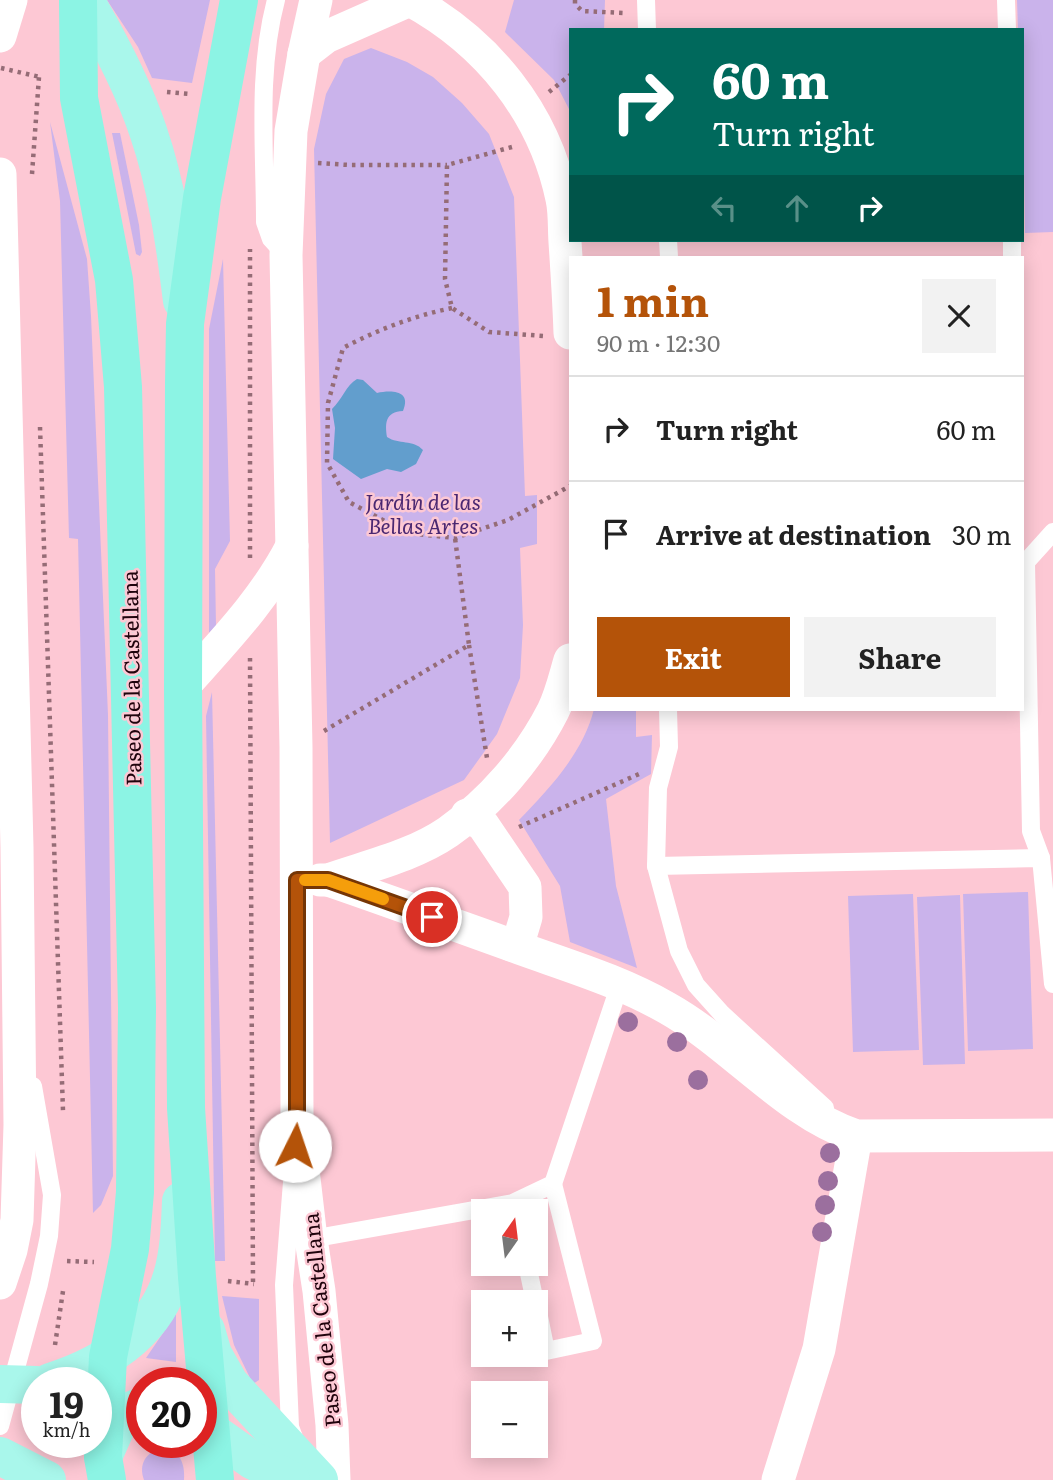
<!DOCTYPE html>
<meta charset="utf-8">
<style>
:root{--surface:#fff;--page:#f2f2f2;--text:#222;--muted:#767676;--line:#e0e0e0;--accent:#b45309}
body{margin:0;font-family:Literata,serif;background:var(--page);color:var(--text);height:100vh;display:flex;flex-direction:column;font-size:26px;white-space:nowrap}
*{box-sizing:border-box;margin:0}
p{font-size:23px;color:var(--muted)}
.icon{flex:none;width:38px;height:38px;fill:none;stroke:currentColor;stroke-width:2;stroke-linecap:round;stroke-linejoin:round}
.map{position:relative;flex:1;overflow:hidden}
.side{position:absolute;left:569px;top:256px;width:455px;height:455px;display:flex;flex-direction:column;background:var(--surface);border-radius:0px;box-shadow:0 4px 18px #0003}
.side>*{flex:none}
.banner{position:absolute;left:569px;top:28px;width:455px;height:214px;border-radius:0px;box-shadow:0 4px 18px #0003;background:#00695c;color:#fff;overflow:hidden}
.needle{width:46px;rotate:14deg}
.tools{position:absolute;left:471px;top:1199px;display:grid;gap:14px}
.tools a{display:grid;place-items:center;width:77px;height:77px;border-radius:0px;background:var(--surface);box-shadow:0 4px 18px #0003;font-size:35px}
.speed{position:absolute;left:21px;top:1367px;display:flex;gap:14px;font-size:35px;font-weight:700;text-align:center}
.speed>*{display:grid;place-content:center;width:91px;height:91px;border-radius:50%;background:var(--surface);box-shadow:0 4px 18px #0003;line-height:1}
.speed small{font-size:18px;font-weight:400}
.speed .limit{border:10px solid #d22;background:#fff;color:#111}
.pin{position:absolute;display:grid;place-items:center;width:60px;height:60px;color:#fff;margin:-30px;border:4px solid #fff;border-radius:50%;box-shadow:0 2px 7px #0007}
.me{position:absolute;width:77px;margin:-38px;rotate:4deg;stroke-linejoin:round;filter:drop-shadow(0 0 5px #0008)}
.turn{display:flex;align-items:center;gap:24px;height:147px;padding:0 28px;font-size:32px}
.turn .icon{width:91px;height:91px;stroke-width:2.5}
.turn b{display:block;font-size:49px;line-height:60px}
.lanes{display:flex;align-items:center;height:66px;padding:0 28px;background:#0003;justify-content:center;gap:35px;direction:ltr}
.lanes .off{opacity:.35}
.round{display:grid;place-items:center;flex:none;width:74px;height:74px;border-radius:0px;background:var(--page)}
.head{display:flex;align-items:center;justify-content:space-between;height:119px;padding:0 28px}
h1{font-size:42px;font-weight:700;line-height:52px;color:var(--accent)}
.cta{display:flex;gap:14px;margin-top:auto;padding:14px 28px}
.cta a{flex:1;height:80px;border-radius:0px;background:var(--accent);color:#fff;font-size:28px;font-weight:700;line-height:80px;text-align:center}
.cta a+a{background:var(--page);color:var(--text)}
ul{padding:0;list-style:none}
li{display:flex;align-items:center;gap:21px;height:105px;padding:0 28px;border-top:2px solid var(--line)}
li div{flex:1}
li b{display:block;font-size:26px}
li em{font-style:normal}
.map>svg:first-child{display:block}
</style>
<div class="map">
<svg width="1053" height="1480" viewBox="0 0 1053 1480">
<rect width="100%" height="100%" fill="#fdc8d4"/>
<g fill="#cab3eb">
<path d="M107,0h103l-18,83 -40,-5 -14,-31z"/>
<path d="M514,0h91l-1,30h-34v81l-16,-31 -49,-48z"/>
<path d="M1017,0h36v232l-28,1 -3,-203h-4z"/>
<path d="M371,48l36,14 26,15 29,26 27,31 25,63 11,299 12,-1v49l-17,4 3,77 -3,53 -23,56 -33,46 -134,63 -16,-694 12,-55 18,-35z"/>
<path d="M50,122l37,137 4,57 17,399 5,461 -12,29 -8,8 -15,-674 -9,-1 -9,-337z"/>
<path d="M112,133h8l19,92 3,27 -2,4 -4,-2z"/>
<path d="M223,259l7,282 -15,28 1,57 -7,7v-304z"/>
<path d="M212,692l13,569h-10l-9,-545z"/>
<path d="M594,709h42v28l16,-2 -1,39 -45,25 10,87 21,82 -67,-26 -10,-56 -41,-66c31,-32 64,-67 75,-111z"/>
<path d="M1028,892l5,157 -65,2 -5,-157z"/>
<path d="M913,894l6,156 -66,2 -5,-156z"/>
<path d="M960,895l5,169 -42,1 -6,-168z"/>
<path d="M222,1296l37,3v81l-6,4 -19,-39z"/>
<path d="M176,1314v48l-30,-4z"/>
<path d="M162,1448c18,2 23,15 22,32h-40c-6,-16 2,-28 18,-32z"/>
</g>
<path fill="#629ecd" d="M357,379l6,1 14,13c14,-3 35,-3 26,18 -18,1 -18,12 -16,26 12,8 26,2 36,13l-7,14 -15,8 -14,-3 -26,10 -28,-20 2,-31 -3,-19c10,-9 14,-24 25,-30z"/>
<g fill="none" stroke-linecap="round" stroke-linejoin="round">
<g stroke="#956c76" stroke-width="4.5" stroke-dasharray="3.5 5" stroke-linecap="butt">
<path d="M575,0v4l7,7 42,2"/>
<path d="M1,68l39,9"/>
<path d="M167,92l22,2"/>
<path d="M549,92l21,-17"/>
<path d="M512,147l-65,18 -2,114 7,29 37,24 54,4"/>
<path d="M318,163l31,2h98"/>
<path d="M32,174l7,-97"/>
<path d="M452,308c-39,8 -75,22 -109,40l-15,55 -1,60 22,39 58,31 48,5 53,-18 62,-34"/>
<path d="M40,427l23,684"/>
<path d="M250,558v-309"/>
<path d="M469,645l18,113"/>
<path d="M250,658l3,626"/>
<path d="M324,731l145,-86 -14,-107"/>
<path d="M519,827l120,-53"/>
<path d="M67,1261l27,1"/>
<path d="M228,1281l26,3"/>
<path d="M55,1345l8,-54"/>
</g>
<g stroke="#fff" stroke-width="18">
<path d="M276,0c-19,71 -11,149 -11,222l6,17 13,14"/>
<path d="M646,0l1,30"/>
<path d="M1006,0l1,30"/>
<path d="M668,240l1,17"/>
<path d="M1012,240v17"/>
<path d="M668,709l1,38 -11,41 -2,78 23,85 17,34 26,29 103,94"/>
<path d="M1041,858l-10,-27 -5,-269 27,-30"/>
<path d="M656,866l385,-8 12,126"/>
<path d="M292,1182l-8,103 6,142 6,16"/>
<path d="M311,1239l202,-36 40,-19 67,-200"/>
<path d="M527,1264l8,38"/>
<path d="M536,1302l10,49 47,-10 -40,-157"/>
<path d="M0,1426l39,-142 10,-48 3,-41 -19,-109"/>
</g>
<g stroke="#fff" stroke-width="33">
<path d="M316,0l-12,54 -13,77 -5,124 10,492 1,371 14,121 8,52 13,134 2,55"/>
<path d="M410,0c77,42 134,112 152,199 3,13 2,29 3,43 2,30 4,60 5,91"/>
<path d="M0,36l11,-36"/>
<path d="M304,54l22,-17 84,-37"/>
<path d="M0,174l17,673 3,278 -3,95 -6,30 -11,33"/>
<path d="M183,687c39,-44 82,-88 109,-141"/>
<path d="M467,815l16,10 42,62 1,30 -6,20 -9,8"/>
<path d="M320,880h8c40,-14 85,-24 120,-48 43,-30 81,-74 105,-121 8,-16 12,-34 17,-51"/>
<path d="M328,880c64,22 127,45 191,68 50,18 101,33 148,60 66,37 118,104 189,128l197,-1"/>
<path d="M778,1480l41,-131 37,-213"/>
</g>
<g stroke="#a9f7eb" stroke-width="38">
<path d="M85,0c24,41 48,86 63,131 19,55 27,113 34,170"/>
<path d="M206,1330l7,24 17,30 89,96"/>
<path d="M50,1382c53,-17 105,-48 122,-106 7,-23 8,-51 9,-75"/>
<path d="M0,1384l37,1"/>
<path d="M201,1424l51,36 39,20"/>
<path d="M0,1456l47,24"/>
<path d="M103,1457l19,-43 20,-8"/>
</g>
<g stroke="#8cf4e4" stroke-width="38">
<path d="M78,0l1,98 35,182 9,107 14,621 -2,184 -5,57 -22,108 -5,100 4,23"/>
<path d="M215,1480l-18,-203 -11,-169 -3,-421 1,-303 1,-60 17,-126 37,-198"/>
</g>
</g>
<g fill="#9b6f9e">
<circle cx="628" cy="1022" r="10"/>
<circle cx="677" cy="1042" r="10"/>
<circle cx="698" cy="1080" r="10"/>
<circle cx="830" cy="1153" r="10"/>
<circle cx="828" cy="1181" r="10"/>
<circle cx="825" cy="1205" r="10"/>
<circle cx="822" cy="1232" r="10"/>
</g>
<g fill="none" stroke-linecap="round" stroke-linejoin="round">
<g stroke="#753606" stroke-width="18">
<path id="route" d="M295,1146l2,-28v-238h31l104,37"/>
</g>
<use href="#route" stroke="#b45309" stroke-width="12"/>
<path stroke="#f59e0b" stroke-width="12" d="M305,880h23l55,19"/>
</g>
<g text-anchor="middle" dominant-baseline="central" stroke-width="5" stroke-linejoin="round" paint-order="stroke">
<g font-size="21" font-style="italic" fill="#4a2771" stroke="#fdc8d4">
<text x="423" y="500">Jardín de las<tspan x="423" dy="24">Bellas Artes</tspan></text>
</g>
<g font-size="21" fill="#1f030c" stroke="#fdc8d4">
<text transform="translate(130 678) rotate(-91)">Paseo de la Castellana</text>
<text transform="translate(320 1320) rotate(-96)">Paseo de la Castellana</text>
</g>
</g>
</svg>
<div class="tools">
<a><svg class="needle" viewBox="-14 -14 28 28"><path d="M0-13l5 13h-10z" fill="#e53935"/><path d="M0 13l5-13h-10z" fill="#767676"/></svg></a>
<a>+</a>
<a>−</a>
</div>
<div class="speed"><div>19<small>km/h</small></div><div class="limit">20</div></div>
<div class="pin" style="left:432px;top:917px;background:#d93025"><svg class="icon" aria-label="arrive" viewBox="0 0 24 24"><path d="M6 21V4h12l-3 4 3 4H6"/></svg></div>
<svg class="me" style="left:295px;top:1146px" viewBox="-20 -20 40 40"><circle r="19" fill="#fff"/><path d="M0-13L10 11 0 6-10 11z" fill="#b45309"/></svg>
<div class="banner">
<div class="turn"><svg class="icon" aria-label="right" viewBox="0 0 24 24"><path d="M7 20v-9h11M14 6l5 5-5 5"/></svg><div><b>60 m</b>Turn right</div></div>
<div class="lanes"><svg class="icon off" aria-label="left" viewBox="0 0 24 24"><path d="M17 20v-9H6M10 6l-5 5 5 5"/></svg><svg class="icon off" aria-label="ahead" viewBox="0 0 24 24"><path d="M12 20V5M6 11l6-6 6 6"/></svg><svg class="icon" aria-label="right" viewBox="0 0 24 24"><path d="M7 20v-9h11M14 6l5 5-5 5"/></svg></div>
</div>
<section class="side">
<div class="head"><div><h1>1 min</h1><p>90 m · 12:30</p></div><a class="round"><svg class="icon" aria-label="close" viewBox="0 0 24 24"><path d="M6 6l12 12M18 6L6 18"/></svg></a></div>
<ul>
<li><svg class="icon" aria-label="right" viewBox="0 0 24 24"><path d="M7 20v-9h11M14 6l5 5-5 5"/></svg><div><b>Turn right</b></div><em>60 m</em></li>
<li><svg class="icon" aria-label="arrive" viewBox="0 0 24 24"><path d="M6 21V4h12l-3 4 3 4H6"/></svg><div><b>Arrive at destination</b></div><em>30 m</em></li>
</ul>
<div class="cta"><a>Exit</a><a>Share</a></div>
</section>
</div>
